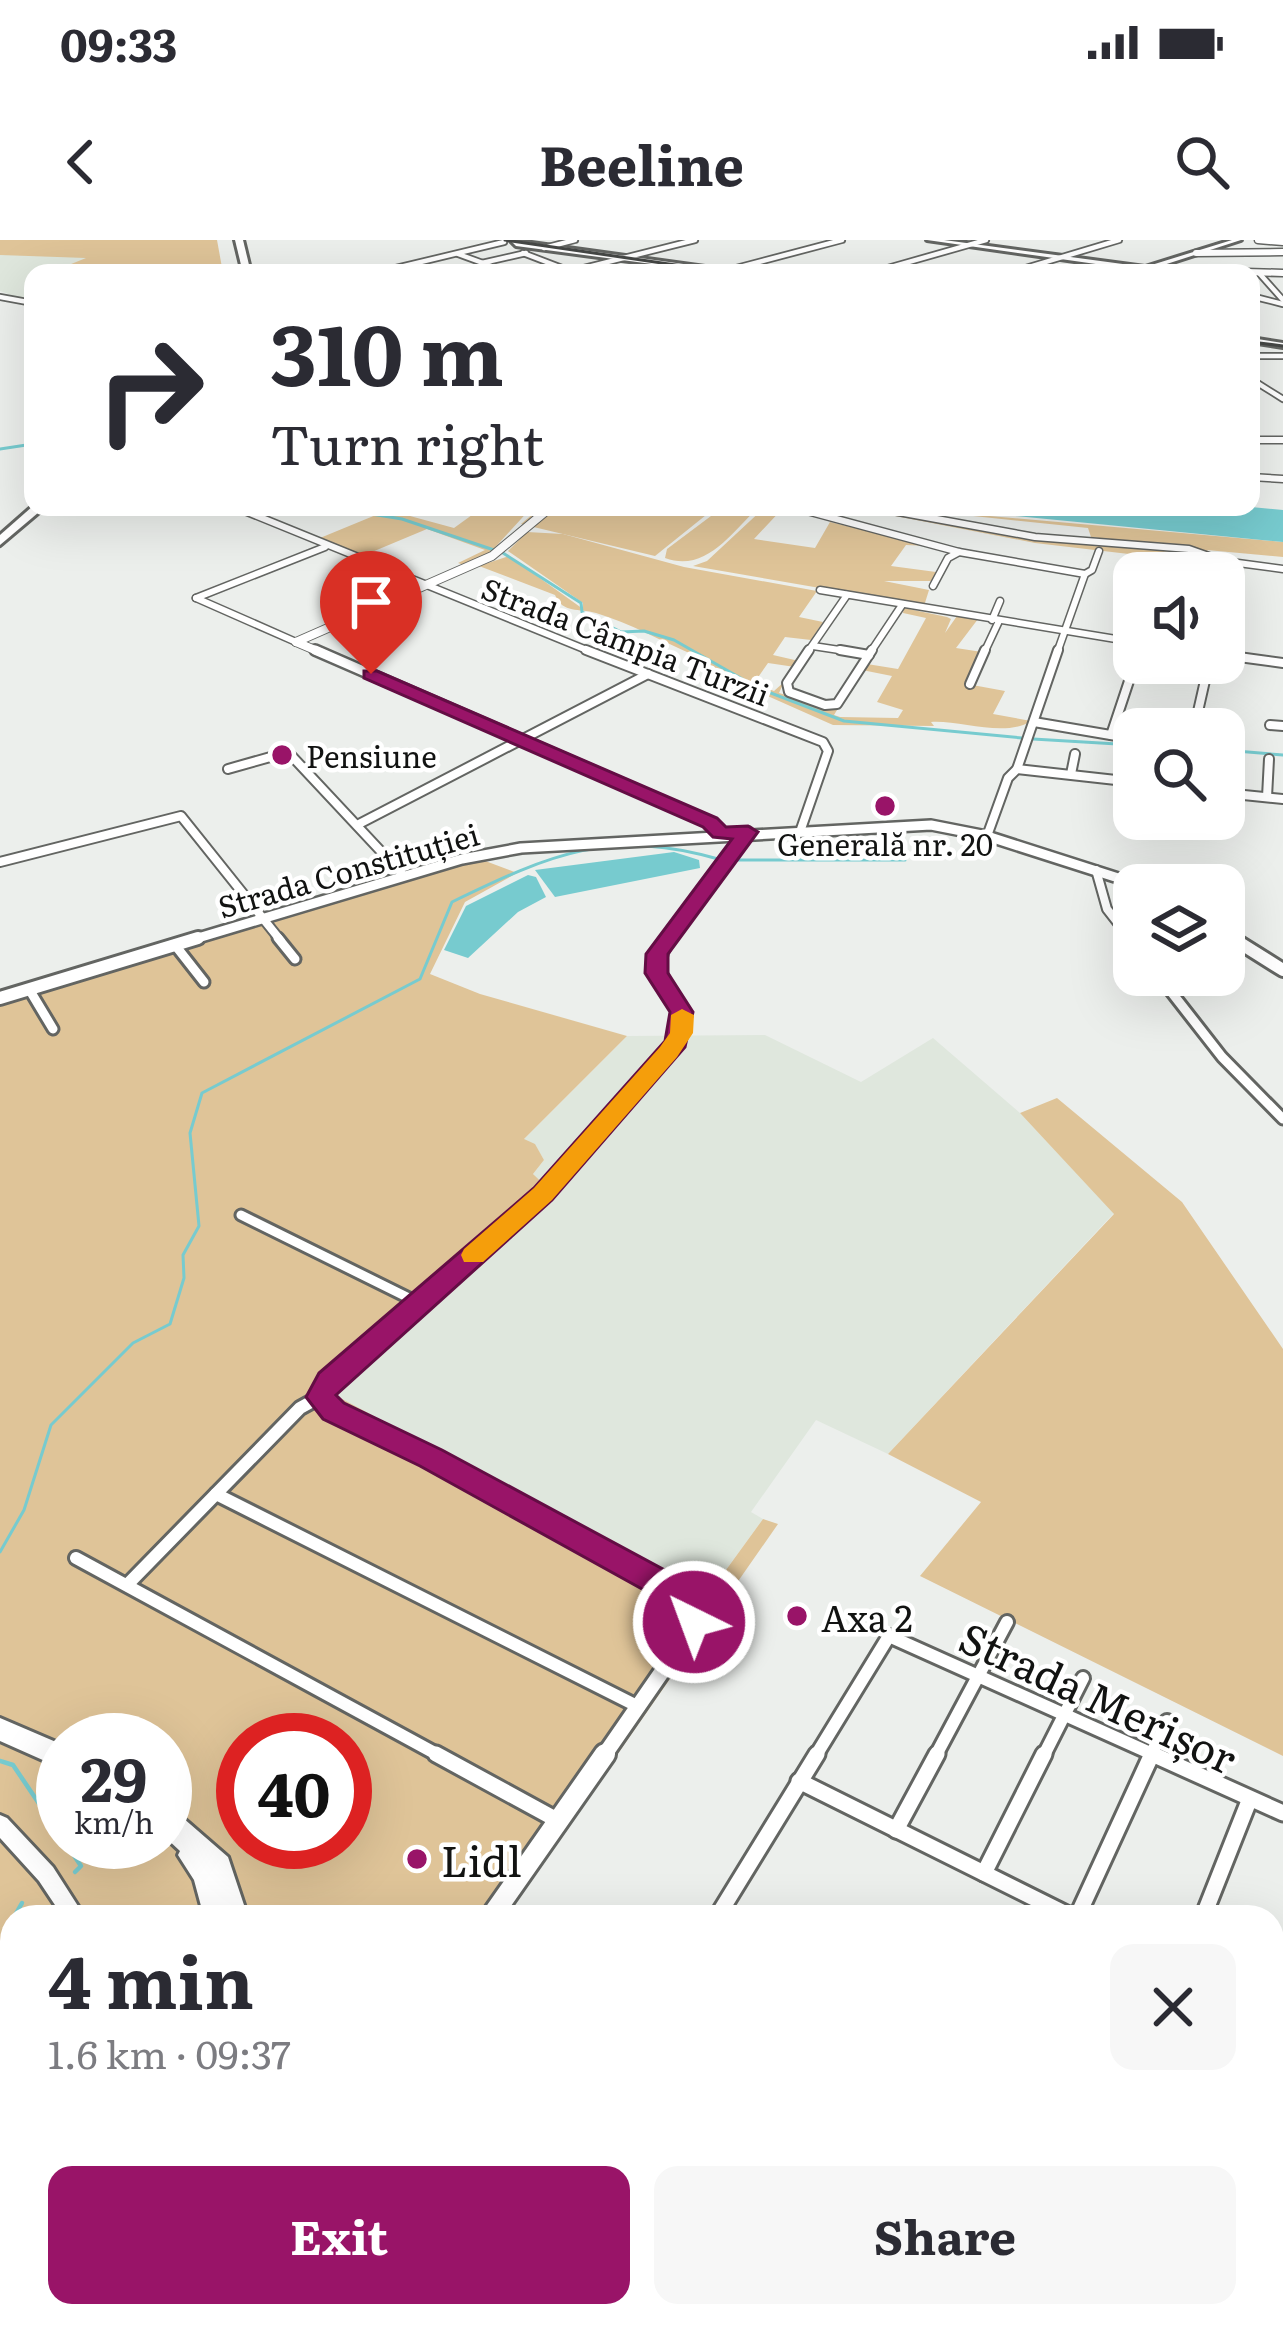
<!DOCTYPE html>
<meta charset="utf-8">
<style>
:root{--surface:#fff;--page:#f7f7f7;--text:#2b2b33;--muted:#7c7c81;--accent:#991468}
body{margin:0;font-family:Literata,serif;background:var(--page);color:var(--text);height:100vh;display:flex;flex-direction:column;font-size:45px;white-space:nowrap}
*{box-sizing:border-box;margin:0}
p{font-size:39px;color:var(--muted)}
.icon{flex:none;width:66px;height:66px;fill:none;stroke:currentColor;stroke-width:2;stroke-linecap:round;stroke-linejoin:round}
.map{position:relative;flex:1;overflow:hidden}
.panel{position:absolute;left:0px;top:1665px;width:1284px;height:423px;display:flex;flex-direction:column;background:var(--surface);border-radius:36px 36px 0 0;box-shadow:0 12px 48px #0002}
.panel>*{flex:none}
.guide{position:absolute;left:24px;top:24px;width:1236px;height:252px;border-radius:24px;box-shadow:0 12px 48px #0002;background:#fff;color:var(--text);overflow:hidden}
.controls{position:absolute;left:1113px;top:312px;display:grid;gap:24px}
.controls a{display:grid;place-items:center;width:132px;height:132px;border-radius:24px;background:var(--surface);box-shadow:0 12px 48px #0002;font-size:60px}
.speed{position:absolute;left:36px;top:1473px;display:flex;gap:24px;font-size:60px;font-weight:700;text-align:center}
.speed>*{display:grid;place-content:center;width:156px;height:156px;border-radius:50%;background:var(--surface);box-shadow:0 12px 48px #0002;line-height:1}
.speed small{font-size:30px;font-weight:400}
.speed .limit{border:18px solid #d22;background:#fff;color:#111}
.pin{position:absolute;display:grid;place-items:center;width:102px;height:102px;color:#fff;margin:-123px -51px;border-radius:50% 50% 50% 0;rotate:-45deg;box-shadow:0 0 12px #0007}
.pin .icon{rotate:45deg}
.me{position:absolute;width:132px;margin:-66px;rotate:318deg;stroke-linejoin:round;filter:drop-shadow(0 0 9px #0008)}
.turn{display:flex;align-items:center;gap:42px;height:252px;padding:0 48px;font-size:54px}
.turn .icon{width:156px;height:156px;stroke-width:2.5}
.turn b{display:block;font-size:84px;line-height:102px}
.round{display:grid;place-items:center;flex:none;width:126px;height:126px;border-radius:24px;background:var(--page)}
.overview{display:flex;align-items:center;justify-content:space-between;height:204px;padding:0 48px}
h1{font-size:72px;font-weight:700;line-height:90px}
.button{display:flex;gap:24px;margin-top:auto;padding:24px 48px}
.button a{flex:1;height:138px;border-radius:24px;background:var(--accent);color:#fff;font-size:48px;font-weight:700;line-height:138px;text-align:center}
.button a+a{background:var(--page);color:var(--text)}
.status{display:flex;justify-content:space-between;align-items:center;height:84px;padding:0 60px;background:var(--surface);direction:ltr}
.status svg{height:33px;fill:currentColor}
header{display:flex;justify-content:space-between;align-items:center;height:156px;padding:0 48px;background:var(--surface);font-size:54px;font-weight:700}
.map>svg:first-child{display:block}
</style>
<div class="status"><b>09:33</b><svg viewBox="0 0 49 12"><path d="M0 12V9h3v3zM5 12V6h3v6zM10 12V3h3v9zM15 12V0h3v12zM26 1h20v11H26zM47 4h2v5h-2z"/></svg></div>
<header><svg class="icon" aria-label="back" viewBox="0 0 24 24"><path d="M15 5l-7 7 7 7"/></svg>Beeline<svg class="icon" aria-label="search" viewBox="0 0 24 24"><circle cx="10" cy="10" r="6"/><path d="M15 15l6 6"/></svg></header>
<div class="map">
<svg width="1283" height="2086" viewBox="0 0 1283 2086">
<rect width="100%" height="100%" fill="#ecefec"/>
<g fill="#dfe7dd">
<path d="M75,14l13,4 -39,15h-16v30l-33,-12v-36z"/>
<path d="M765,795l96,47 72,-44 87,75 94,100 -226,241 -72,-34 -65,92 12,7 -54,74 -7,1 -370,-200 223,-198 -22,-22 11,-14 -9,-15 -12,-5 104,-104z"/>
</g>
<g fill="#dfc498" fill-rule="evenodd">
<path d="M0,0h217l6,33h-174l37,-15 -86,-3z"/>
<path d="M483,267h49l-42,46 -26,12 -6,-2 27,-13 -58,-21 -67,28 -40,-19 68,-28 66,18z"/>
<path d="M541,267h175l-61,49 -134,-32z"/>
<path d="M723,267h36c-28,26 -53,66 -94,51l2,-9z"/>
<path d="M765,267h24l1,1 -6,-1 -30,32 61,9 15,-26 100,24 -24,-1 -15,21 45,6 -4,9h-48l45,9 -5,16 -231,-40 14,-5z"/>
<path d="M849,267l183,33 80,2 171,30 -248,-29z"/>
<path d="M888,267l395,35v15l-76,-7 7,7 -26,-8 -97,-12 -3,-9z"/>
<path d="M527,292l36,2 121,33 133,24 -18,26 24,5 -12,18 -26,-3 -12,18 26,6 -4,6 -27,-4 -14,20 20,8 10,-9 -5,11 58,17 -3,5 6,2 58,1 5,-8 -26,-8 15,-26 -30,-6 5,-6 31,5 28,-51 -23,-5 1,-5 43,9 4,2 -6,14 12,-17 21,3 -22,29 26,4 -15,32 38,7 -12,23 38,7c-26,17 -71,-1 -100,1l3,4 -101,-1 -144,-64 7,-5c-33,-14 -66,-33 -100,-43 -17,-5 -33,1 -41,-18l-76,-29 30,-10 74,53v-6l-75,-52z"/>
<path d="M480,619l37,14 -52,29 -35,72 50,20 147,42 -103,103 11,5 9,16 -11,14 22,21 -222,199 369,200 8,-2 53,-73 15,5 -274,393h-492v221l-12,16v-1151zM63,1500h102v102h-102zM243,1500h102v102h-102z"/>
<path d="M1057,858l125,104 101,147v407l-363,-180 61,-74 -93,-48 226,-240 -94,-101z"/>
</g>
<g fill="#77cbcf">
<path d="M922,267h329l32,3v32z"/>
<path d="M674,612l25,8 1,8 -145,29 -20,-27z"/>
<path d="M528,635l8,2 10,20 -28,15 -50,46 -24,-8 22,-44z"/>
</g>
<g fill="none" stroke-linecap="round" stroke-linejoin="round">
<g stroke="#77cbcf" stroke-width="3">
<path d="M0,209l33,-5"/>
<path d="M328,267l74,12 92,31"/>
<path d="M503,313l78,50 1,9 39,20 23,-1 30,9 84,48 86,33 178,17"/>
<path d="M1033,499l101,6"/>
<path d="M1224,510l59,5"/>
<path d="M735,620h170"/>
<path d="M0,1312l24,-42 27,-85 82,-82 37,-19 14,-46 -1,-23 16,-29 -9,-93 12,-40 218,-114 32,-77c99,-48 159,-75 270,-42"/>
</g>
<g stroke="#77cbcf" stroke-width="4.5">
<path d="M0,1521l13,4 50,74"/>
<path d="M65,1602l16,24 -6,6"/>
<path d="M14,1677l8,-14"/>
<path d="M0,1731l12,-18"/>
</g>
<g stroke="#636562" stroke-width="8">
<g id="minor-far5">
<path d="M544,8l31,-8"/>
<path d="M523,13l47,18"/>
<path d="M458,14l52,19"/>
<path d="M482,23l44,-10"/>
<path d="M375,33l129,-31"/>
<path d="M564,33l131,-33"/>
<path d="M717,33l125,-33"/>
<path d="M870,33l116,-33"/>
<path d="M1009,33l110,-33"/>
<path d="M1259,33l24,27"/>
<path d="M1251,56l32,8"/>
<path d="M0,57l33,6"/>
<path d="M1251,116h32"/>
<path d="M1251,139l32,20"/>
</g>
</g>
<g stroke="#636562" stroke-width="9">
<g id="minor-far4">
<path d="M1251,200h32"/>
<path d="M1251,237l32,2"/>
<path d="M235,267l359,146"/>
<path d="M792,267l167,45 126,22 -28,79"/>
<path d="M871,267l164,30 154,12 34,12 60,8"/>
<path d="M1085,334l7,-4 7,-19"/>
<path d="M933,346l15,-28 11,-6"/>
<path d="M820,350l314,52"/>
<path d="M196,358l129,-51"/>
<path d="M196,358l100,44"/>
<path d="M992,380l8,-19"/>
<path d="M813,406l46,7"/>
<path d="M807,413l40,-58"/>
<path d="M870,413l32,-48"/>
<path d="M984,413l15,-32"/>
</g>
</g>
<g stroke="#636562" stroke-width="12">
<g id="minor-far3">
<path d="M586,410l237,92 5,9 -27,78"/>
<path d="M809,410l-22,33 2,9 36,13 12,-1 35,-54"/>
<path d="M840,410l29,5"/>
<path d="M1224,415l59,8"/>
<path d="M970,444l15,-34"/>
<path d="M1034,482l100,17"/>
<path d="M1270,485l13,1"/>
<path d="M1194,489l15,-66"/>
<path d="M1111,495l24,-72"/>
<path d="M228,529l60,-17 116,124"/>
<path d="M1017,529l117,13"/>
<path d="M1071,534l4,-20"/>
<path d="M1224,553l59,6"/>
<path d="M1267,557l2,-38"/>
<path d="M357,585l291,-151"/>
<path d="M987,596l21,-58 9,-9 41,-119"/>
<path d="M0,622l181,-46 100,125"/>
<path d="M1096,630l11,39 25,32"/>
</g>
</g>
<g stroke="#636562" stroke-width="15">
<g id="minor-far2">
<path d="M278,698l17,21"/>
<path d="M1130,698l4,6"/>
<path d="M175,705l29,37"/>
<path d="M1158,735l64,82 61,62"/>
<path d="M29,749l24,40"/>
<path d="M241,975l178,88"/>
</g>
</g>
<g stroke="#636562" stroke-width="18">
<g id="minor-far1">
<path d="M413,1060l6,3"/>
<path d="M216,1254l423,213"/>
<path d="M76,1318l366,199"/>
<path d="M127,1345l173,-177 20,-11"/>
<path d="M815,1517l74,-121 270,121"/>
<path d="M935,1517l72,-135"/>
<path d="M1043,1517l40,-79"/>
<path d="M1150,1517l17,-36"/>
</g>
</g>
<g stroke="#636562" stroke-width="21">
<g id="minor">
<path d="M436,1514l121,66"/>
<path d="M1152,1514l131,59"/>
<path d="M799,1541l273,136"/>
<path d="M896,1590l41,-76"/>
<path d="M984,1633l60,-119"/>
<path d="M717,1677l100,-163"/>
<path d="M1077,1677l75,-163"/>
<path d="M1203,1677l46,-116"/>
<path d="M0,1754l12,8"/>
<path d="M1272,1762l11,6"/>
<path d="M0,1872l12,-16"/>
<path d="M29,2086l8,-10"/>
<path d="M227,2086l7,-10"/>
<path d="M1037,2086l4,-10"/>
</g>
</g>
<g stroke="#636562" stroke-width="9">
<g id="tertiary-far5">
<path d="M1258,0l25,2"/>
<path d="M1196,13l87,-1"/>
<path d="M1132,33l13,-4 138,4"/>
</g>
</g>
<g stroke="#636562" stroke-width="10">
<g id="tertiary-far4">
<path d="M296,402l26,11"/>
<path d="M296,402l196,-86 59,-49"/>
</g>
</g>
<g stroke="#636562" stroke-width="14">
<g id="tertiary-far3">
<path d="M315,410l395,172 11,11"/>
<path d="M1224,693l13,8"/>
<path d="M188,701l274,-82 59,-11 410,-23 56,11 153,49"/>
<path d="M666,701l82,-109"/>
</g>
</g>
<g stroke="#636562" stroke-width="18">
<g id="tertiary-far2">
<path d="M1232,698l51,32"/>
<path d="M0,758l198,-60"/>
<path d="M418,1063l125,-109 133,-152 6,-30c-17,-27 -35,-45 -13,-74"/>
</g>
</g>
<g stroke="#636562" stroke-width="21">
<path id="tertiary-far1" d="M422,1060l-93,81 -8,13 12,17 98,47 232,126 32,26 -7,24 -85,123"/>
</g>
<g stroke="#636562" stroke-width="26">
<path id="tertiary" d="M491,1677l114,-163"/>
</g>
<g stroke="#636562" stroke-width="6">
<g id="secondary">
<path d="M510,0l224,31 3,2h-17l-204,-27z"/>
<path d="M927,0h17l201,27 87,-27h9l-96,31z"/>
<path d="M1251,98l32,5v4l-32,-5z"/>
<path d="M0,1575l7,3 46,49 32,50h-22l-24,-36 -39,-43z"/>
<path d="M467,2076h33l6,10h-33z"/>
</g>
</g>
<g stroke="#636562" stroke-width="6">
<g id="motorway">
<path d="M235,0h8l8,33h-8z"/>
<path d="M33,266l12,1 -45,38v-10z"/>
<path d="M0,1478l63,27v24l-63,-28z"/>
<path d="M165,1568l10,3 53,46 20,60h-44l-10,-37 -16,-25 2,-4 -15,-14z"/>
</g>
</g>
<use href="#minor-far5" stroke="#fff" stroke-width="4.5"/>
<use href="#minor-far4" stroke="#fff" stroke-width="6"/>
<use href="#minor-far3" stroke="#fff" stroke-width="8"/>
<use href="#minor-far2" stroke="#fff" stroke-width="9"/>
<use href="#minor-far1" stroke="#fff" stroke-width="12"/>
<use href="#minor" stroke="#fff" stroke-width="15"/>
<use href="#tertiary-far5" stroke="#fff" stroke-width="6"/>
<use href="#tertiary-far4" stroke="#fff" stroke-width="8"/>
<use href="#tertiary-far3" stroke="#fff" stroke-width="9"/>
<use href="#tertiary-far2" stroke="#fff" stroke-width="12"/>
<use href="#tertiary-far1" stroke="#fff" stroke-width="15"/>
<use href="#tertiary" stroke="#fff" stroke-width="20"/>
<use href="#secondary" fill="#fff" fill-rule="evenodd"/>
<use href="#motorway" fill="#fff" fill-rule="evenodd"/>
<g stroke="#454745" stroke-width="3">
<path d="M505,0l225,33"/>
<path d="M1251,102l32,4"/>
</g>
</g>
<path fill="#991468" stroke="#630d44" stroke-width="3" d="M364,431h13l340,147 9,9 22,-1 10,6 -90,122v19l25,39 -8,35 -133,153 -216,195 8,8 98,47 232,125 30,21 6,26 -5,9 -11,4 -12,-4 -5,-19 -26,-18 -231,-128 -97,-47 -17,-22 13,-24 215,-185 131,-147 5,-29 -25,-39 1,-19 86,-115 -19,-2 -10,-10 -339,-149z"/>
<path fill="#f59e0b" d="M682,769l12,6 -1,18 -16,24 -125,143 -69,62h-19l-3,-7 3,-6 70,-61 126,-141 10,-14 1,-18z"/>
<g fill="#991468" stroke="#fff" stroke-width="4.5">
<circle cx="282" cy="515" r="12"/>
<circle cx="885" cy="566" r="12"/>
<circle cx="797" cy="1376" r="12"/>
<circle cx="417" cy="1619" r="12"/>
</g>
<g text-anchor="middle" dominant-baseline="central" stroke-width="9" stroke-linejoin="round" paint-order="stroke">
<g font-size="30" fill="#121312" stroke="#fff">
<text transform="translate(626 400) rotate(21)">Strada Câmpia Turzii</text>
<text transform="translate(348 629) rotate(-16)">Strada Constituției</text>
</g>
<g font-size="30" fill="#121312" stroke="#fff" text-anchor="start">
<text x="306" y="515">Pensiune</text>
<text x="885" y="603" text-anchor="middle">Generală nr. 20</text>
</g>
<g font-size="36" fill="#121312" stroke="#fff" text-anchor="start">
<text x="821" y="1376">Axa 2</text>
</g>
<g font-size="42" fill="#121312" stroke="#fff">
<text transform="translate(1099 1456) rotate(25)">Strada Merișor</text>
</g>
<g font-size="42" fill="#121312" stroke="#fff" text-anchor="start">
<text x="441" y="1619">Lidl</text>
</g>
</g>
</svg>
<div class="controls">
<a><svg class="icon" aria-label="sound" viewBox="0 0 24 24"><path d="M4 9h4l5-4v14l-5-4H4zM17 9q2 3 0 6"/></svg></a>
<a><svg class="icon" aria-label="search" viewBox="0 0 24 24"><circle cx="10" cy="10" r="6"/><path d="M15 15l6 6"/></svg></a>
<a><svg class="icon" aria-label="layers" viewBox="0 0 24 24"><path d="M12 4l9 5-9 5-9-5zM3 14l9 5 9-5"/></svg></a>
</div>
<div class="speed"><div>29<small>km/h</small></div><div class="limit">40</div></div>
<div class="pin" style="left:371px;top:434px;background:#d93025"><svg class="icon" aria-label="arrive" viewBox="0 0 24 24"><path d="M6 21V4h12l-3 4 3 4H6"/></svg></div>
<svg class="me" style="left:694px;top:1382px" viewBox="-20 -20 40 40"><circle r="17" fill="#991468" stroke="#fff" stroke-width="3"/><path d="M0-11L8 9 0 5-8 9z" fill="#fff"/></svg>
<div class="guide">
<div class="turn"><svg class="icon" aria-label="right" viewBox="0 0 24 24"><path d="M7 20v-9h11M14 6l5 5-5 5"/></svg><div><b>310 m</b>Turn right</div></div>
</div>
<section class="panel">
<div class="overview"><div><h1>4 min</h1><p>1.6 km · 09:37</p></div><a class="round"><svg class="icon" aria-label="close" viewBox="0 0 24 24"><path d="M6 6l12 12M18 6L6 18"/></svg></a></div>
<div class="button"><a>Exit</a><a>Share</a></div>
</section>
</div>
